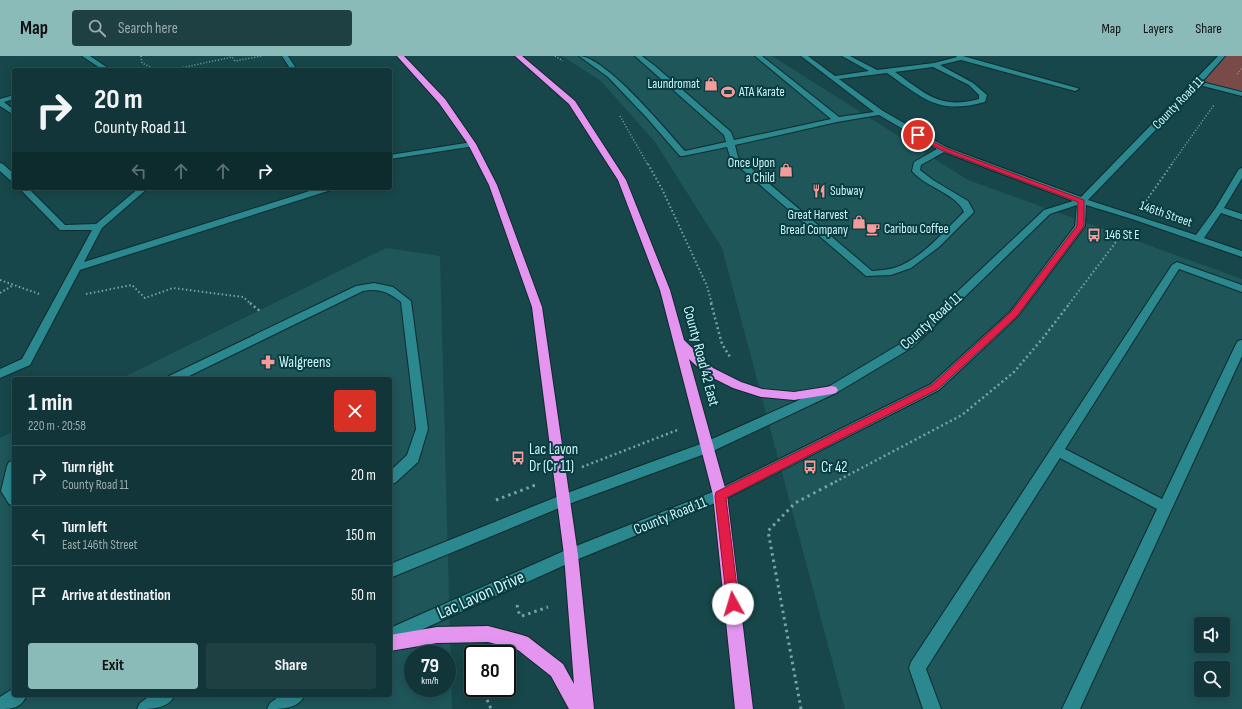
<!DOCTYPE html>
<meta charset="utf-8">
<style>
:root{--surface:#113538;--page:#1e4043;--text:#f1f3f6;--muted:#9cabae;--line:#305053;--accent:#8bbbb9}
body{margin:0;font-family:"Sofia Sans Condensed",sans-serif;background:var(--page);color:var(--text);height:100vh;display:flex;flex-direction:column;font-size:15px;white-space:nowrap}
*{box-sizing:border-box;margin:0}
p{font-size:13px;color:var(--muted)}
.icon{flex:none;width:22px;height:22px;fill:none;stroke:currentColor;stroke-width:2;stroke-linecap:round;stroke-linejoin:round}
.map{position:relative;flex:1;overflow:hidden}
.side{position:absolute;left:12px;top:321px;width:380px;height:320px;display:flex;flex-direction:column;background:var(--surface);border-radius:4px;box-shadow:0 2px 10px #0003,0 0 0 1px var(--line)}
.side>*{flex:none}
.top-card{position:absolute;left:12px;top:12px;width:380px;height:122px;border-radius:4px;box-shadow:0 2px 10px #0003,0 0 0 1px var(--line);background:#113538;color:var(--text);overflow:hidden}
.fabs{position:absolute;left:1194px;top:561px;display:grid;gap:8px}
.fabs a{display:grid;place-items:center;width:36px;height:36px;border-radius:4px;background:var(--surface);box-shadow:0 2px 10px #0003,0 0 0 1px var(--line);font-size:20px}
.speed{position:absolute;left:404px;top:589px;display:flex;gap:8px;font-size:20px;font-weight:700;text-align:center}
.speed>*{display:grid;place-content:center;width:52px;height:52px;border-radius:50%;background:var(--surface);box-shadow:0 2px 10px #0003,0 0 0 1px var(--line);line-height:1}
.speed small{font-size:10px;font-weight:400}
.speed .limit{border:2px solid #111;border-radius:6px;background:#fff;color:#111}
.pin{position:absolute;display:grid;place-items:center;width:34px;height:34px;color:#fff;margin:-17px;border:2px solid #fff;border-radius:50%;box-shadow:0 1px 4px #0007}
.me{position:absolute;width:44px;margin:-22px;rotate:354deg;stroke-linejoin:round;filter:drop-shadow(0 0 3px #0008)}
.turn{display:flex;align-items:center;gap:14px;height:84px;padding:0 16px;font-size:18px}
.turn .icon{width:52px;height:52px;stroke-width:2.5}
.turn b{display:block;font-size:28px;line-height:34px}
.lanes{display:flex;align-items:center;height:38px;padding:0 16px;background:#0003;justify-content:center;gap:20px;direction:ltr}
.lanes .off{opacity:.35}
.round{display:grid;place-items:center;flex:none;width:42px;height:42px;border-radius:4px;background:var(--page)}
.overview{display:flex;align-items:center;justify-content:space-between;height:68px;padding:0 16px}
h1{font-size:24px;font-weight:700;line-height:30px}
.cta{display:flex;gap:8px;margin-top:auto;padding:8px 16px}
.cta a{flex:1;height:46px;border-radius:4px;background:var(--accent);color:#111;font-size:16px;font-weight:700;line-height:46px;text-align:center}
.cta a+a{background:var(--page);color:var(--text)}
ul{padding:0;list-style:none}
li{display:flex;align-items:center;gap:12px;height:60px;padding:0 16px;border-top:1px solid var(--line)}
li div{flex:1}
li b{display:block;font-size:15px}
li em{font-style:normal}
header{display:flex;align-items:center;gap:24px;box-sizing:border-box;height:56px;padding:0 20px;background:var(--accent);color:#111}
header strong{font-size:19px}
nav{display:flex;gap:22px;margin-inline-start:auto;font-size:14px}
.search{width:280px;height:36px;background:var(--page);display:flex;align-items:center;gap:10px;box-sizing:border-box;padding:0 14px;border-radius:4px;color:var(--muted);font-size:15px}
.map>svg:first-child{display:block}
</style>
<header>
<strong>Map</strong>
<div class="search"><svg class="icon" aria-label="search" viewBox="0 0 24 24"><circle cx="10" cy="10" r="6"/><path d="M15 15l6 6"/></svg>Search here</div>
<nav><a>Map</a><a>Layers</a><a>Share</a></nav>
</header>
<div class="map">
<svg width="1242" height="653" viewBox="0 0 1242 653">
<rect width="100%" height="100%" fill="#17474a"/>
<g fill="#1e565a" fill-rule="evenodd">
<path d="M562,0h210l196,124 274,99v430h-397l-123,-461 -67,-106 -54,-61zM1201,568h22v22h-22zM1201,612h22v22h-22z"/>
<path d="M386,192l54,8 12,453h-452v-271l14,-7v264h376v-316h-270zM413,598h34v34h-34z"/>
</g>
<path fill="#784b49" d="M1222,0h20v38l-44,-11z"/>
<g fill="none" stroke-linecap="round" stroke-linejoin="round">
<g stroke="#0e2b2d" stroke-width="2">
<g id="minor">
<path d="M82,0h8l21,14h-8z"/>
<path d="M282,0h6l9,14h-6z"/>
<path d="M579,0c26,0 87,74 106,95l41,-9 -2,-7 -89,-79h7l13,10 76,66 3,8 97,-21 -76,-63h7l77,61 35,-5 -73,-56h7l27,20 34,-5 -27,-15h8l27,14 57,-7 23,-6 -1,-1h7l114,32 2,1 -4,2 -114,-31 -21,5 33,18 14,12 -2,7c-47,13 -61,-3 -98,-29l-48,6 44,32 63,36 135,50 137,-141h7l-23,26 40,10v4l-43,-11 -111,115 108,35 19,-26 24,-40 3,-1v10l-18,30 18,6v6l-21,-7 -17,25 38,13v6l-110,-38 -46,-14 -1,21 -67,90 -79,74 -214,109 -149,61 -186,84v-16l176,-78 149,-59 216,-107 79,-72 65,-86 2,-21 -27,9 -137,133 -77,46 -123,58 -144,53 -179,74v-14l169,-68 144,-53 125,-56 77,-46 139,-131 29,-9 -129,-49 -23,13 -1,5 13,10 35,21 6,11 -35,35 -28,21 -20,7 -25,1 -135,-116 -4,-13 -44,9h-3l-33,-38 -39,-41zM933,11l36,18 10,10v4c-39,11 -54,-6 -84,-27zM879,59l58,34 -23,13 -2,9c13,16 45,23 52,41 -20,19 -42,47 -70,56 -7,2 -15,2 -22,3l-134,-114 -3,-12 102,-23z"/>
<path d="M14,39v4l-10,3 10,8v5l-14,-9v-7z"/>
<path d="M472,86h3v4l-85,13v-4z"/>
<path d="M0,107l3,1 11,10v8l-3,-1 -11,-10z"/>
<path d="M19,132h9l37,37 31,-1 43,-36h9l-46,40 -18,34 235,-74h13l-1,2 -251,80 -50,95 -30,13v-9l22,-10 70,-129h-32z"/>
<path d="M1177,206l65,23v7l-63,-23 -114,180 97,50 74,-155 2,-3 4,-1v16l-162,353h-18l95,-200 -97,-51 -134,211 15,40h-18l-14,-41 2,-6 261,-397z"/>
<path d="M374,227l19,4 18,14 17,128 -10,33 -23,21 -5,1v-13l17,-16 9,-26 -15,-127c-13,-10 -22,-14 -38,-11l-180,88h-16l2,-3 187,-90z"/>
<path d="M14,405v45l-5,-2 -8,-13 6,-25 2,-4z"/>
<path d="M14,632v7h13c-6,13 -14,14 -27,14v-12z"/>
<path d="M151,639h24c-7,14 -22,14 -38,14l3,-6z"/>
<path d="M281,639h24c-7,14 -22,14 -38,14l3,-6z"/>
</g>
</g>
<g stroke="#0e2b2d" stroke-width="2">
<g id="highway">
<path d="M397,0h7l41,43 31,45 21,41 45,122 36,248 16,154h-25l-18,-33 -33,-26 -30,-8 -51,1 -47,8v-16l47,-8 51,-1 34,9 6,2 35,27 11,20 -10,-129 -32,-248 -43,-122 -21,-41 -29,-41z"/>
<path d="M515,0h7l53,45 51,79 44,110 14,50 29,28 28,14 21,7 32,3 38,-6 4,1 2,3 -2,3 -4,1 -38,6 -33,-3 -28,-9 -28,-14 -16,-15 38,136 26,214h-18l-22,-214 -53,-205 -42,-110 -49,-76z"/>
</g>
</g>
<g stroke="#77a4a7" stroke-width="1.5" stroke-dasharray="1 2" stroke-linecap="butt">
<path d="M141,0l1,7 15,7"/>
<path d="M555,0l8,5"/>
<path d="M171,14l61,-13 3,4 27,-5"/>
<path d="M1237,18l5,-6"/>
<path d="M620,60l28,49"/>
<path d="M1171,109l43,-60"/>
</g>
<g stroke="#77a4a7" stroke-width="2" stroke-dasharray="1.5 2.5" stroke-linecap="butt">
<path d="M648,108l14,25 45,97 5,18"/>
<path d="M1146,145l26,-37"/>
<path d="M0,224l39,14"/>
<path d="M0,237l12,-7"/>
<path d="M86,238l46,-9 13,13 28,-10 70,9 8,7"/>
<path d="M1069,248l53,-70"/>
</g>
<g stroke="#77a4a7" stroke-width="2.5" stroke-dasharray="2 3" stroke-linecap="butt">
<path d="M250,247l11,9"/>
<path d="M711,247l11,41 8,13"/>
<path d="M582,411l98,-38"/>
<path d="M835,426l127,-67 52,-43 29,-34 27,-35"/>
</g>
<g stroke="#77a4a7" stroke-width="3" stroke-dasharray="2.5 4" stroke-linecap="butt">
<path d="M496,444l42,-16"/>
<path d="M517,549l3,12"/>
<path d="M522,560l26,-9"/>
<path d="M482,632l9,21"/>
<path d="M801,653l-33,-178 27,-28 42,-22"/>
</g>
<use href="#minor" fill="#2b888f" fill-rule="evenodd"/>
<use href="#highway" fill="#e395f0" fill-rule="evenodd"/>
</g>
<path fill="#e11d48" stroke="#92132f" d="M916,78h4l25,14 139,52v26l-67,90 -79,73 -212,109 13,106 -2,4 -4,2 -4,-2 -2,-4 -12,-108 1,-4 216,-107 79,-73 66,-86 1,-24 -137,-52 -25,-14z"/>
<defs>
<g id="shop-bare" transform="scale(1.08)"><path d="M-5-2.5h2.3a2.7 3.5 0 0 1 5.4 0H5L5.5 6h-11ZM-1.5-2.5h3a1.5 2.3 0 0 0-3 0Z" fill="#f59b99" stroke="#093c40" stroke-width="2.5" paint-order="stroke"/></g>
<g id="stadium-bare" transform="scale(1.08)"><path d="M0-5a6.5 5 0 1 0 0 10a6.5 5 0 1 0 0-10ZM-3.5-1.8h7v3.6h-7Z" fill="#f59b99" stroke="#093c40" stroke-width="2.5" paint-order="stroke"/></g>
<g id="restaurant-bare" transform="scale(1.08)"><path d="M-5-6h1v4h1v-4h1v4h1v-4h1v5L-1.5 .5V6h-2V.5L-5-1ZM5-6V6H3V1.5H1.5Q1.5-4 5-6Z" fill="#f59b99" stroke="#093c40" stroke-width="2.5" paint-order="stroke"/></g>
<g id="cafe-bare" transform="scale(1.08)"><path d="M-5.5-4.5H6V0H3Q3 3.5 0 3.5H-2.5Q-5.5 3.5-5.5 0ZM3-3.2v2h1.7v-2ZM-6 4.5H4V6H-6Z" fill="#f59b99" stroke="#093c40" stroke-width="2.5" paint-order="stroke"/></g>
<g id="bus-bare" transform="scale(1.08)"><path d="M-5-6H5V4H4V6H2V4H-2V6H-4V4H-5ZM-3.5-4V0h7V-4ZM-3.5 1.2v1.5H-2V1.2ZM2 1.2v1.5H3.5V1.2Z" fill="#f59b99" stroke="#093c40" stroke-width="2.5" paint-order="stroke"/></g>
<g id="pharmacy-bare" transform="scale(1.08)"><path d="M-2-6h4v4h4v4h-4v4h-4v-4h-4v-4h4Z" fill="#f59b99" stroke="#093c40" stroke-width="2.5" paint-order="stroke"/></g>
</defs>
<g fill-rule="evenodd">
<use href="#shop-bare" x="711" y="28"/>
<use href="#stadium-bare" x="728" y="36"/>
<use href="#shop-bare" x="786" y="114"/>
<use href="#restaurant-bare" x="819" y="135"/>
<use href="#shop-bare" x="859" y="166"/>
<use href="#cafe-bare" x="873" y="173"/>
<use href="#bus-bare" x="1094" y="179"/>
<use href="#pharmacy-bare" x="268" y="306"/>
<use href="#bus-bare" x="518" y="402"/>
<use href="#bus-bare" x="810" y="411"/>
</g>
<g text-anchor="middle" dominant-baseline="central" stroke-width="4" stroke-linejoin="round" paint-order="stroke">
<g font-size="13" fill="#ccf5f8" stroke="#093c40" text-anchor="start">
<text x="700" y="28" text-anchor="end">Laundromat</text>
<text x="739" y="36">ATA Karate</text>
<text x="775" y="107" text-anchor="end">Once Upon<tspan x="775" dy="15">a Child</tspan></text>
<text x="830" y="135">Subway</text>
<text x="848" y="159" text-anchor="end">Great Harvest<tspan x="848" dy="15">Bread Company</tspan></text>
<text x="884" y="173">Caribou Coffee</text>
<text x="1105" y="179">146 St E</text>
</g>
<g font-size="13" fill="#ccf5f8" stroke="#093c40">
<text transform="translate(1178 47) rotate(-46)">County Road 11</text>
<text transform="translate(1166 158) rotate(19)">146th Street</text>
</g>
<g font-size="15" fill="#ccf5f8" stroke="#093c40">
<text transform="translate(931 265) rotate(-42)">County Road 11</text>
<text transform="translate(701 300) rotate(75)">County Road 42 East</text>
<text transform="translate(670 460) rotate(-22)">County Road 11</text>
</g>
<g font-size="15" fill="#ccf5f8" stroke="#093c40" text-anchor="start">
<text x="279" y="306">Walgreens</text>
<text x="529" y="393">Lac Lavon<tspan x="529" dy="17">Dr (Cr 11)</tspan></text>
<text x="821" y="411">Cr 42</text>
</g>
<g font-size="18" fill="#ccf5f8" stroke="#093c40">
<text transform="translate(481 539) rotate(-24)">Lac Lavon Drive</text>
</g>
</g>
</svg>
<div class="fabs">
<a><svg class="icon" aria-label="sound" viewBox="0 0 24 24"><path d="M4 9h4l5-4v14l-5-4H4zM17 9q2 3 0 6"/></svg></a>
<a><svg class="icon" aria-label="search" viewBox="0 0 24 24"><circle cx="10" cy="10" r="6"/><path d="M15 15l6 6"/></svg></a>
</div>
<div class="speed"><div>79<small>km/h</small></div><div class="limit">80</div></div>
<div class="pin" style="left:918px;top:79px;background:#d93025"><svg class="icon" aria-label="arrive" viewBox="0 0 24 24"><path d="M6 21V4h12l-3 4 3 4H6"/></svg></div>
<svg class="me" style="left:733px;top:548px" viewBox="-20 -20 40 40"><circle r="19" fill="#fff"/><path d="M0-13L10 11 0 6-10 11z" fill="#e11d48"/></svg>
<div class="top-card">
<div class="turn"><svg class="icon" aria-label="right" viewBox="0 0 24 24"><path d="M7 20v-9h11M14 6l5 5-5 5"/></svg><div><b>20 m</b>County Road 11</div></div>
<div class="lanes"><svg class="icon off" aria-label="left" viewBox="0 0 24 24"><path d="M17 20v-9H6M10 6l-5 5 5 5"/></svg><svg class="icon off" aria-label="ahead" viewBox="0 0 24 24"><path d="M12 20V5M6 11l6-6 6 6"/></svg><svg class="icon off" aria-label="ahead" viewBox="0 0 24 24"><path d="M12 20V5M6 11l6-6 6 6"/></svg><svg class="icon" aria-label="right" viewBox="0 0 24 24"><path d="M7 20v-9h11M14 6l5 5-5 5"/></svg></div>
</div>
<section class="side">
<div class="overview"><div><h1>1 min</h1><p>220 m · 20:58</p></div><a class="round" style="background:#d93025;color:#fff"><svg class="icon" aria-label="close" viewBox="0 0 24 24"><path d="M6 6l12 12M18 6L6 18"/></svg></a></div>
<ul>
<li><svg class="icon" aria-label="right" viewBox="0 0 24 24"><path d="M7 20v-9h11M14 6l5 5-5 5"/></svg><div><b>Turn right</b><p>County Road 11</p></div><em>20 m</em></li>
<li><svg class="icon" aria-label="left" viewBox="0 0 24 24"><path d="M17 20v-9H6M10 6l-5 5 5 5"/></svg><div><b>Turn left</b><p>East 146th Street</p></div><em>150 m</em></li>
<li><svg class="icon" aria-label="arrive" viewBox="0 0 24 24"><path d="M6 21V4h12l-3 4 3 4H6"/></svg><div><b>Arrive at destination</b></div><em>50 m</em></li>
</ul>
<div class="cta"><a>Exit</a><a>Share</a></div>
</section>
</div>
